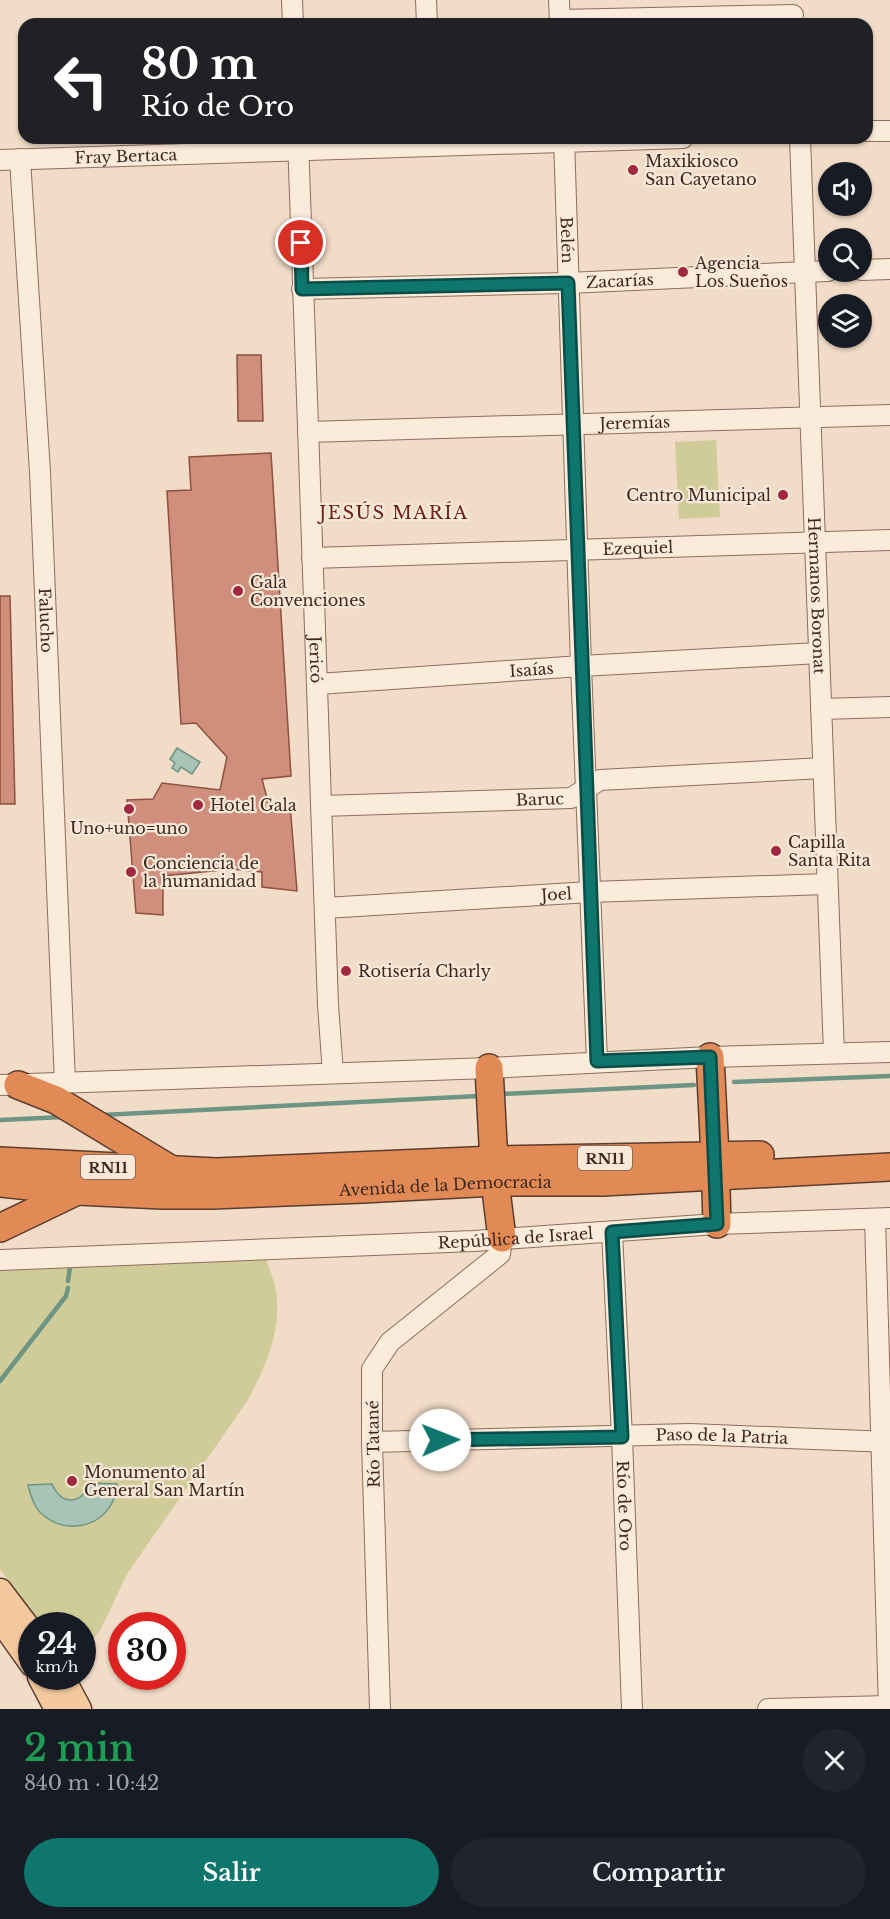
<!DOCTYPE html>
<html lang="es">
<meta charset="utf-8">
<style>
:root{--surface:#171b24;--page:#20242c;--text:#f1f3f6;--muted:#9ea1a6;--accent:#0f766e}
body{margin:0;font-family:"Libre Baskerville",serif;background:var(--page);color:var(--text);height:100vh;display:flex;flex-direction:column;font-size:22px;white-space:nowrap}
*{box-sizing:border-box;margin:0}
p{font-size:20px;color:var(--muted)}
.icon{flex:none;width:33px;height:33px;fill:none;stroke:currentColor;stroke-width:2;stroke-linecap:round;stroke-linejoin:round}
.map{position:relative;height:1709px;overflow:hidden}
.details{display:flex;flex-direction:column;background:var(--surface);flex:1}
.details>*{flex:none}
.top-card{position:absolute;left:18px;top:18px;width:855px;height:126px;border-radius:18px;box-shadow:0 2px 4px #0004;background:#202124;color:#fff;overflow:hidden}
.tools{position:absolute;left:818px;top:162px;display:grid;gap:12px}
.tools a{display:grid;place-items:center;width:54px;height:54px;border-radius:50%;background:var(--surface);box-shadow:0 2px 4px #0004;font-size:30px}
.speed{position:absolute;left:18px;top:1612px;display:flex;gap:12px;font-size:30px;font-weight:700;text-align:center}
.speed>*{display:grid;place-content:center;width:78px;height:78px;border-radius:50%;background:var(--surface);box-shadow:0 2px 4px #0004;line-height:1}
.speed small{font-size:15px;font-weight:400}
.speed .limit{border:9px solid #d22;background:#fff;color:#111}
.pin{position:absolute;display:grid;place-items:center;width:51px;height:51px;color:#fff;margin:-26px;border:3px solid #fff;border-radius:50%;box-shadow:0 2px 6px #0007}
.me{position:absolute;width:66px;margin:-33px;rotate:89deg;stroke-linejoin:round;filter:drop-shadow(0 0 4px #0008)}
.turn{display:flex;align-items:center;gap:21px;height:126px;padding:0 24px;font-size:27px}
.turn .icon{width:78px;height:78px;stroke-width:2.5}
.turn b{display:block;font-size:42px;line-height:51px}
.round{display:grid;place-items:center;flex:none;width:63px;height:63px;border-radius:32px;background:var(--page)}
.head{display:flex;align-items:center;justify-content:space-between;height:102px;padding:0 24px}
h1{font-size:36px;font-weight:600;line-height:45px;color:#1e9e55}
.primary-button{display:flex;gap:12px;margin-top:auto;padding:12px 24px}
.primary-button a{flex:1;height:69px;border-radius:36px;background:var(--accent);color:#fff;font-size:24px;font-weight:600;line-height:69px;text-align:center}
.primary-button a+a{background:var(--page);color:var(--text)}
.map>svg:first-child{display:block}
</style>
<div class="map">
<svg width="890" height="1709" viewBox="0 0 890 1709">
<rect width="100%" height="100%" fill="#f1dcc7"/>
<g fill="#d0cc9a">
<path d="M716,440l4,77 -41,2 -4,-77z"/>
<path d="M266,1259c3,9 7,18 9,27 9,40 -9,80 -27,114l-121,174 -27,57 -8,9 -9,5 -1,-19h-43l-39,-57v-300z"/>
</g>
<g fill="#a8c4b7" stroke="#6e9483" stroke-width="1.5">
<path d="M177,748l23,14 -8,12 -11,-7 -3,5 -6,-4 3,-5 -5,-4z"/>
<path d="M90,1483l27,1c-1,6 -2,14 -5,19 -14,26 -48,30 -69,12 -9,-7 -12,-19 -15,-30l24,-1c10,22 29,21 38,-1z"/>
</g>
<g fill="none" stroke-linecap="round" stroke-linejoin="round">
<g stroke="#6e9483" stroke-width="4.5">
<path d="M734,1082l156,-6"/>
<path d="M501,1094l193,-9"/>
<path d="M102,1115l377,-19"/>
<path d="M0,1120l63,-3"/>
<path d="M68,1281l2,-14"/>
<path d="M0,1381l66,-85 2,-8"/>
</g>
</g>
<g fill="#d08f7c" stroke="#8e5040" stroke-width="1.5">
<path d="M237,355h24l2,66h-25z"/>
<path d="M271,453l20,323 -29,3 7,27 21,-2 7,87 -35,-4v-15l-30,-3 -69,7v39l-27,-2 -9,-113 26,-1 9,-16 58,7 7,-33 -31,-34 -15,1 -14,-233 24,-1 -2,-33z"/>
<path d="M0,596h10l5,208h-15z"/>
</g>
<g fill="none" stroke-linecap="round" stroke-linejoin="round">
<g stroke="#8e6d5b" stroke-width="22">
<g id="minor">
<path d="M292,0l1,24"/>
<path d="M426,0l1,24"/>
<path d="M559,0l1,24"/>
<path d="M560,20l233,-5"/>
<path d="M867,131h23"/>
<path id="s1" d="M298,138l30,867 5,68"/>
<path id="s2" d="M564,138l17,528 16,395"/>
<path id="s3" d="M800,138l34,915"/>
<path id="s4" d="M20,159l20,313 25,611"/>
<path id="s5" d="M0,160l683,-22"/>
<path d="M861,270l29,-1"/>
<path id="s6" d="M302,289l266,-6 260,-12"/>
<path id="s7" d="M308,432l582,-17"/>
<path id="s8" d="M312,558l578,-18"/>
<path id="s9" d="M318,684l263,-18 238,-13"/>
<path d="M821,709l69,-2"/>
<path id="s10" d="M322,806l249,-8 29,-18 223,-12"/>
<path id="s11" d="M325,908l265,-16 236,-8"/>
<path d="M0,1085l489,-17 221,-11 180,-5"/>
<path d="M875,1219l14,490"/>
<path id="s12" d="M612,1232l10,205 10,272"/>
<path id="s13" d="M0,1260l474,-19 243,-17 173,-6"/>
<path id="s14" d="M372,1442l318,-8 200,8"/>
<path d="M380,1709l-8,-267v-73l18,-27 110,-88 2,-16"/>
<path d="M768,1709l121,-3"/>
</g>
</g>
<g stroke="#5c3c2f" stroke-width="27">
<g id="major">
<path d="M0,1591l32,42"/>
<path d="M0,1619l32,45"/>
<path d="M40,1677l17,32"/>
<path d="M62,1677l17,32"/>
</g>
</g>
<g stroke="#5c3c2f" stroke-width="30">
<g id="highway">
<path d="M710,1057l5,99 2,68"/>
<path d="M489,1068l6,114 7,56"/>
<path d="M18,1085l38,15 111,67"/>
<path d="M0,1161l216,11 279,-12 265,-5"/>
<path id="s15" d="M0,1183l77,8 85,4h50l151,-6 132,-7h108l287,-15"/>
<path d="M0,1228l77,-37"/>
</g>
</g>
<use href="#minor" stroke="#fbebdb" stroke-width="20"/>
<use href="#major" stroke="#f4c99e" stroke-width="24"/>
<use href="#highway" stroke="#e28a56" stroke-width="27"/>
</g>
<g fill="none" stroke-linecap="round" stroke-linejoin="round">
<g stroke="#0a4d48" stroke-width="15">
<path id="route" d="M301,243l1,46 266,-6 29,778 113,-4 7,167 -105,8 10,205 -182,3"/>
</g>
<use href="#route" stroke="#0f766e" stroke-width="10"/>
</g>
<g fill="#a0283f" stroke="#f8e8d7" stroke-width="2">
<circle cx="633" cy="170" r="6"/>
<circle cx="683" cy="272" r="6"/>
<circle cx="783" cy="495" r="6"/>
<circle cx="238" cy="591" r="6"/>
<circle cx="198" cy="805" r="6"/>
<circle cx="129" cy="809" r="6"/>
<circle cx="776" cy="851" r="6"/>
<circle cx="131" cy="872" r="6"/>
<circle cx="346" cy="971" r="6"/>
<circle cx="72" cy="1481" r="6"/>
</g>
<g text-anchor="middle" dominant-baseline="central" stroke-width="4.5" stroke-linejoin="round" paint-order="stroke">
<g fill="#f8e8d7" stroke="#756256" stroke-width="1.5">
<rect x="578" y="1146" width="54" height="24" rx="4.5"/>
<rect x="81" y="1155" width="54" height="24" rx="4.5"/>
</g>
<g font-size="15" font-weight="bold" fill="#3d281f">
<text x="605" y="1158">RN11</text>
<text x="108" y="1167">RN11</text>
</g>
<g font-size="16" fill="#3d281f" stroke="#f8e8d7">
<text stroke="none"><textPath href="#s5" startOffset="126">Fray Bertaca</textPath></text>
<text stroke="none"><textPath href="#s2" startOffset="102">Belén</textPath></text>
<text stroke="none"><textPath href="#s6" startOffset="318">Zacarías</textPath></text>
<text stroke="none"><textPath href="#s7" startOffset="327">Jeremías</textPath></text>
<text stroke="none"><textPath href="#s8" startOffset="326">Ezequiel</textPath></text>
<text stroke="none"><textPath href="#s3" startOffset="458">Hermanos Boronat</textPath></text>
<text stroke="none"><textPath href="#s4" startOffset="462">Falucho</textPath></text>
<text stroke="none"><textPath href="#s1" startOffset="522">Jericó</textPath></text>
<text stroke="none"><textPath href="#s9" startOffset="214">Isaías</textPath></text>
<text stroke="none"><textPath href="#s10" startOffset="218">Baruc</textPath></text>
<text stroke="none"><textPath href="#s11" startOffset="232">Joel</textPath></text>
<text stroke="none"><textPath href="#s15" startOffset="446">Avenida de la Democracia</textPath></text>
<text stroke="none"><textPath href="#s13" startOffset="516">República de Israel</textPath></text>
<text stroke="none"><textPath href="#s14" startOffset="350">Paso de la Patria</textPath></text>
<text transform="translate(373 1444) rotate(-91)">Río Tatané</text>
<text stroke="none"><textPath href="#s12" startOffset="274">Río de Oro</textPath></text>
</g>
<g font-size="16" fill="#3d281f" stroke="#f8e8d7" text-anchor="start">
<text x="645" y="161">Maxikiosco<tspan x="645" dy="18">San Cayetano</tspan></text>
<text x="695" y="263">Agencia<tspan x="695" dy="18">Los Sueños</tspan></text>
<text x="771" y="495" text-anchor="end">Centro Municipal</text>
<text x="250" y="582">Gala<tspan x="250" dy="18">Convenciones</tspan></text>
<text x="210" y="805">Hotel Gala</text>
<text x="129" y="828" text-anchor="middle">Uno+uno=uno</text>
<text x="788" y="842">Capilla<tspan x="788" dy="18">Santa Rita</tspan></text>
<text x="143" y="863">Conciencia de<tspan x="143" dy="18">la humanidad</tspan></text>
<text x="358" y="971">Rotisería Charly</text>
<text x="84" y="1472">Monumento al<tspan x="84" dy="18">General San Martín</tspan></text>
</g>
<g font-size="18" letter-spacing="1.5" fill="#6c1e1d" stroke="#f8e8d7">
<text x="394" y="513">JESÚS MARÍA</text>
</g>
</g>
</svg>
<div class="tools">
<a><svg class="icon" aria-label="sound" viewBox="0 0 24 24"><path d="M4 9h4l5-4v14l-5-4H4zM17 9q2 3 0 6"/></svg></a>
<a><svg class="icon" aria-label="search" viewBox="0 0 24 24"><circle cx="10" cy="10" r="6"/><path d="M15 15l6 6"/></svg></a>
<a><svg class="icon" aria-label="layers" viewBox="0 0 24 24"><path d="M12 4l9 5-9 5-9-5zM3 14l9 5 9-5"/></svg></a>
</div>
<div class="speed"><div>24<small>km/h</small></div><div class="limit">30</div></div>
<div class="pin" style="left:301px;top:243px;background:#d93025"><svg class="icon" aria-label="arrive" viewBox="0 0 24 24"><path d="M6 21V4h12l-3 4 3 4H6"/></svg></div>
<svg class="me" style="left:440px;top:1440px" viewBox="-20 -20 40 40"><circle r="19" fill="#fff"/><path d="M0-13L10 11 0 6-10 11z" fill="#0f766e"/></svg>
<div class="top-card">
<div class="turn"><svg class="icon" aria-label="left" viewBox="0 0 24 24"><path d="M17 20v-9H6M10 6l-5 5 5 5"/></svg><div><b>80 m</b>Río de Oro</div></div>
</div>
</div>
<section class="details">
<div class="head"><div><h1>2 min</h1><p>840 m · 10:42</p></div><a class="round"><svg class="icon" aria-label="close" viewBox="0 0 24 24"><path d="M6 6l12 12M18 6L6 18"/></svg></a></div>
<div class="primary-button"><a>Salir</a><a>Compartir</a></div>
</section>
